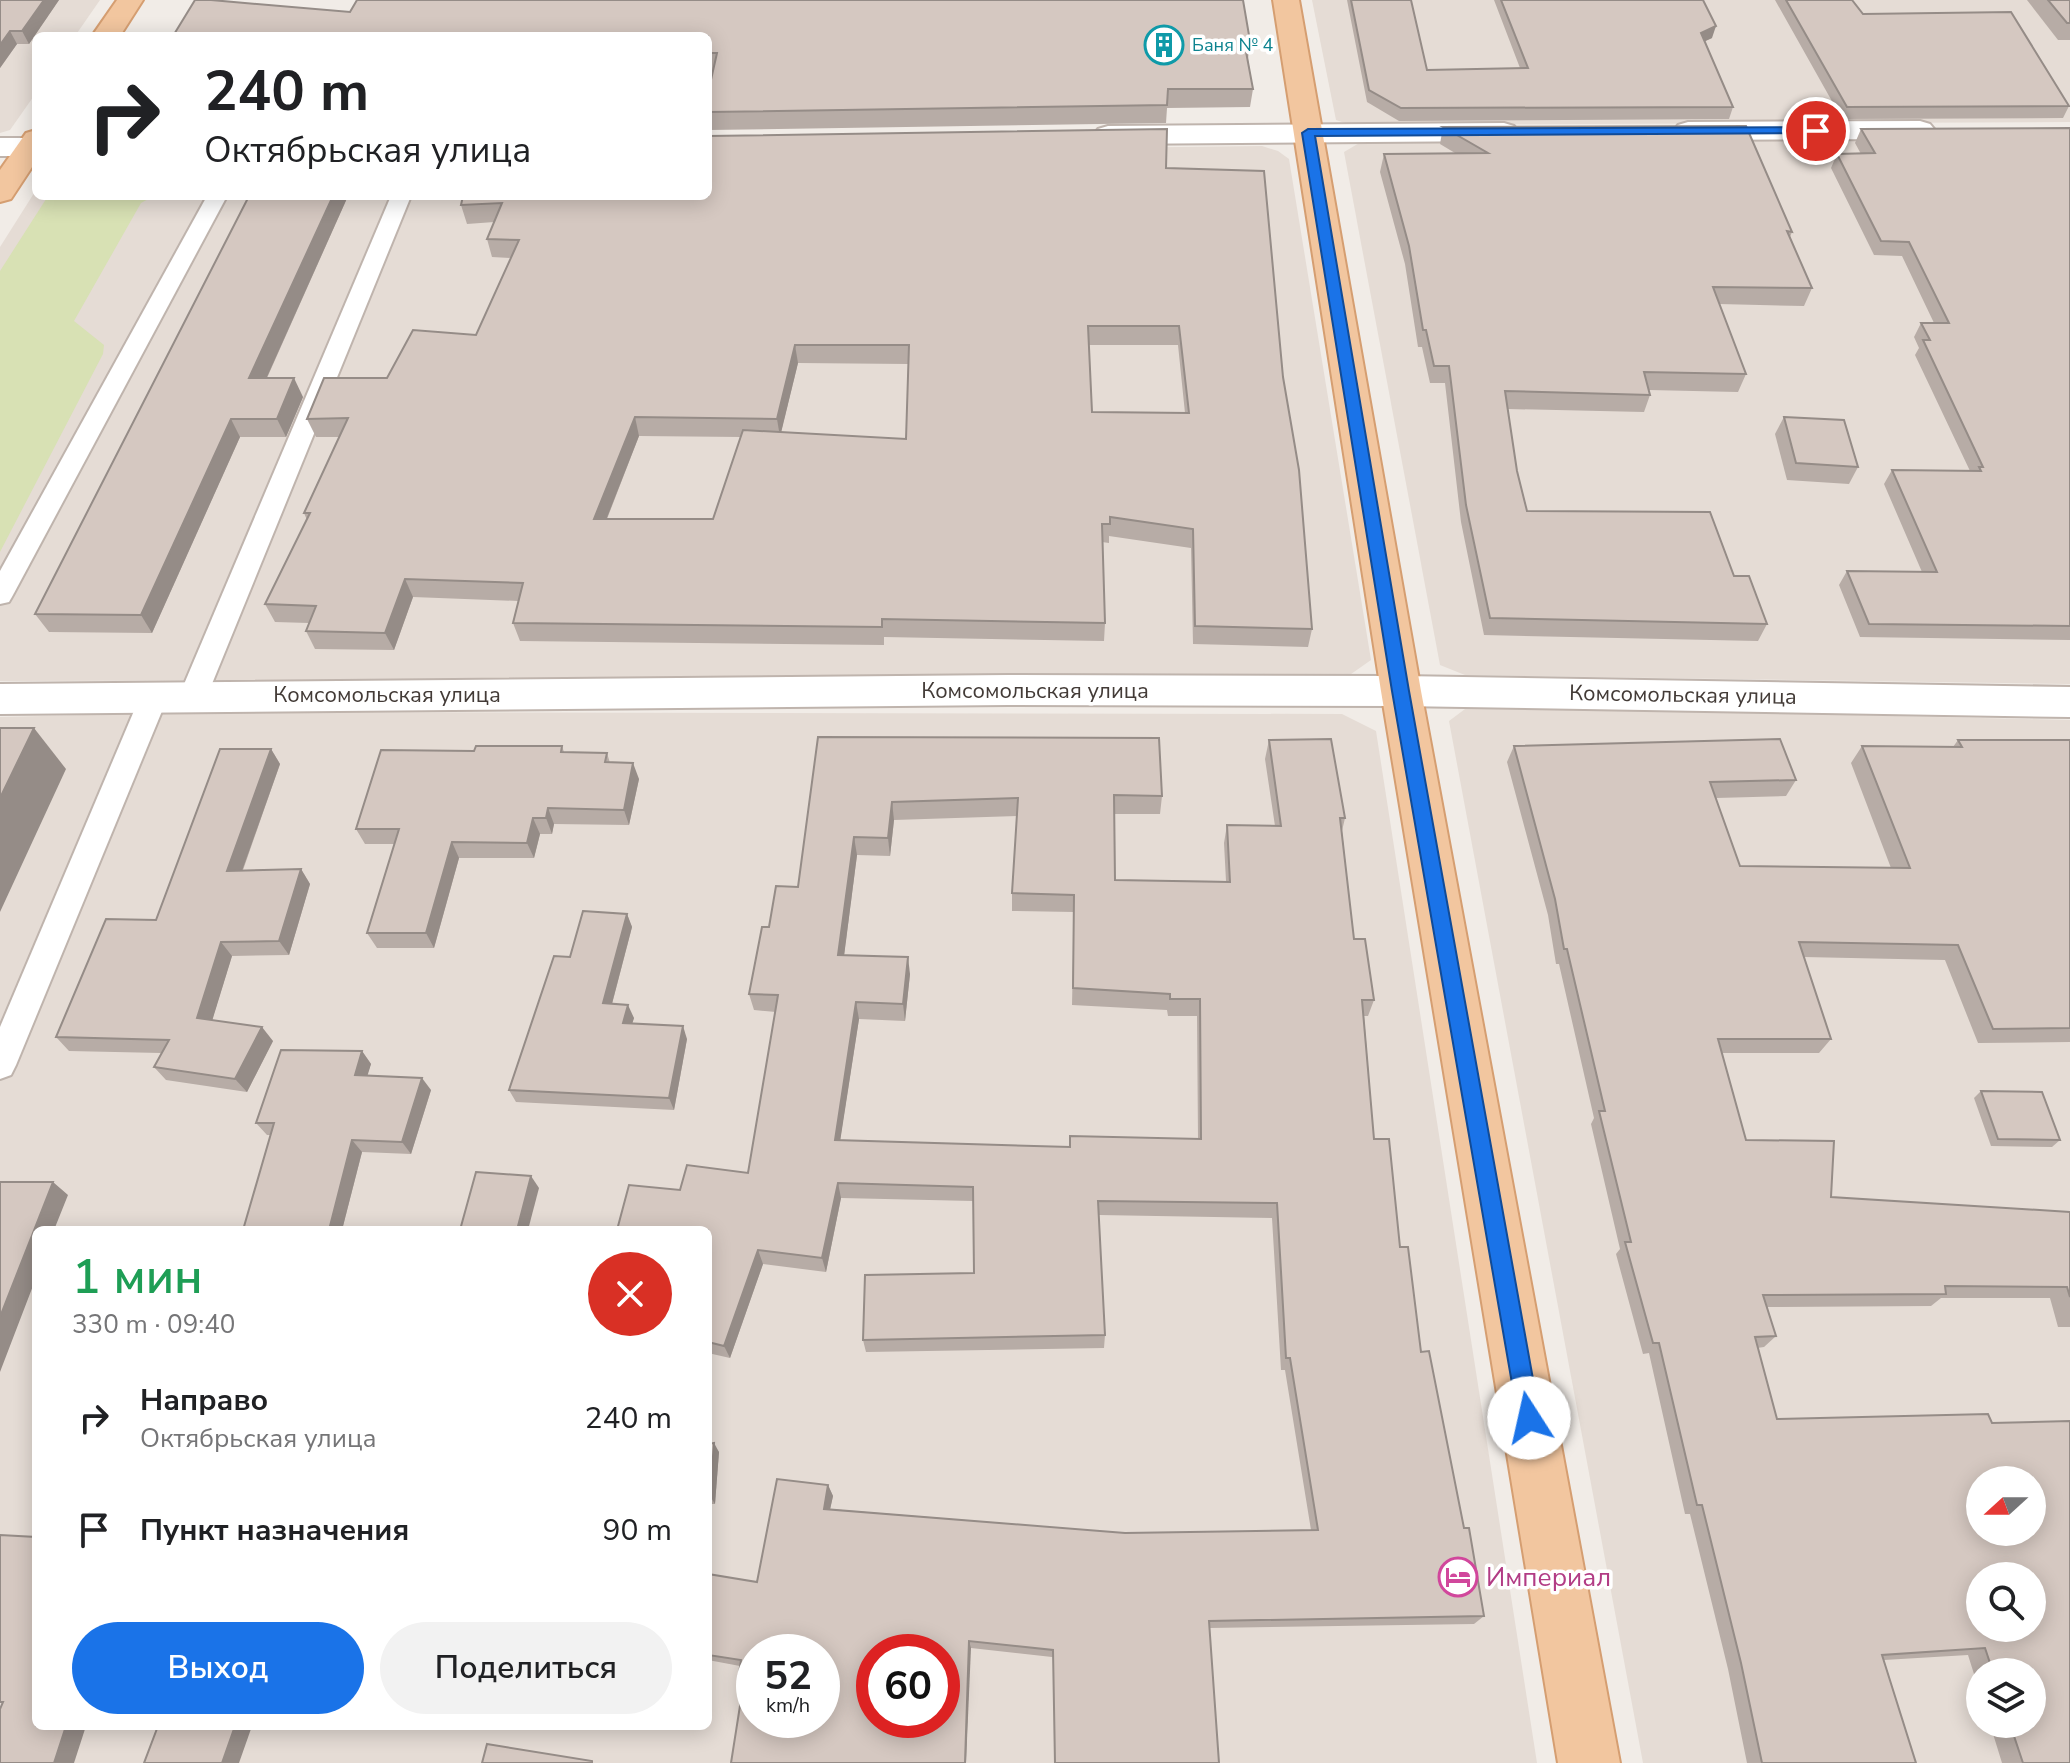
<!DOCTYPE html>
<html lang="ru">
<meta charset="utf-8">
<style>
:root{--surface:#fff;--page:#f2f2f2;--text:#202124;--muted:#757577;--accent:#1a73e8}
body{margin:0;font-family:"Nunito Sans",sans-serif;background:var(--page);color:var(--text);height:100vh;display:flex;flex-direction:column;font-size:30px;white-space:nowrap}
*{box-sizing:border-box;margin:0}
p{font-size:26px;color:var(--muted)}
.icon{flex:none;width:44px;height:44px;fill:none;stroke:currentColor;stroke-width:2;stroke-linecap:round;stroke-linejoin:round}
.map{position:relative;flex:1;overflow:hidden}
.panel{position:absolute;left:32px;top:1226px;width:680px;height:504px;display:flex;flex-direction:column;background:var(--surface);border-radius:12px;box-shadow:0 4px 20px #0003}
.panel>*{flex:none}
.hud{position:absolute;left:32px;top:32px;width:680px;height:168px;border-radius:12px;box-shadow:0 4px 20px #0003;background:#fff;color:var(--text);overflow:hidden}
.needle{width:52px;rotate:249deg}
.buttons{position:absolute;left:1966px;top:1466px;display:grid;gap:16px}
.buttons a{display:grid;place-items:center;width:80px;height:80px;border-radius:50%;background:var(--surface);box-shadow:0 4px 20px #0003;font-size:40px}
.speed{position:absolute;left:736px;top:1634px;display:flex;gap:16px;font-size:40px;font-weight:700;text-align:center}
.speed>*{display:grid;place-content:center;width:104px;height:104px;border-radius:50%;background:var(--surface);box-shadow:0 4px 20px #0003;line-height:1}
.speed small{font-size:20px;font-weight:400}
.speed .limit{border:12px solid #d22;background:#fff;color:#111}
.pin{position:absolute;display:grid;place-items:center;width:68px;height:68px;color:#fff;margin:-34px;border:4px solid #fff;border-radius:50%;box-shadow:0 2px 8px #0007}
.me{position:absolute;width:88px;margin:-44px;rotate:350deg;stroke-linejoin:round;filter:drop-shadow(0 0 6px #0008)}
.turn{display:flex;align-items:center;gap:28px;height:168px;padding:0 40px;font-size:36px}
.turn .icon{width:104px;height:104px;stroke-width:2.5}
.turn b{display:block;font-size:56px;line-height:68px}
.round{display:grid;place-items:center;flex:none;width:84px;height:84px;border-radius:42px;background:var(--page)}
.summary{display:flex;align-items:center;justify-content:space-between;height:136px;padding:0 40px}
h1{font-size:48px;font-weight:600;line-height:60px;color:#1e9e55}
.action{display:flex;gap:16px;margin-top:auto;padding:16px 40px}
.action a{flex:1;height:92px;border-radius:48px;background:var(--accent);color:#fff;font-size:32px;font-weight:600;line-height:92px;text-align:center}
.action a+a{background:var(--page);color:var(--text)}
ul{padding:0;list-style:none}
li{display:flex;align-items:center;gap:24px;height:112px;padding:0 40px}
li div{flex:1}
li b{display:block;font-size:30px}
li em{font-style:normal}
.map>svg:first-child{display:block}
</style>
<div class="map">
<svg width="2070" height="1763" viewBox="0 0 2070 1763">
<rect width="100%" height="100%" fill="#f1ece7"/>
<g fill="#e5dcd5" fill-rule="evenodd">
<path d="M0,0h100l-25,36h-39v57l-26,37 -10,3z"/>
<path d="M1312,0h758v122l-719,3 -15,-5z"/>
<path d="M2070,138v546l-605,-9 -25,-10 -96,-513 17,-10z"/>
<path d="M1262,146l16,5 11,8 82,501 -27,19 -1344,2v-434l36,-57v6h672v-43z"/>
<path d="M1469,706l601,14v1043h-427l-194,-1042zM1980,1480h52v52h-52zM1980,1576h52v52h-52zM1980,1672h52v52h-52z"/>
<path d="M212,712l1130,2 34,17 161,1032h-1537v-1046zM36,1230h672v496h-672zM754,1652h68v68h-68zM874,1652h68v68h-68z"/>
</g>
<path fill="#d8e1b4" d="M48,196h106l-13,7 -67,118 30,24 -1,9 -103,198v-281z"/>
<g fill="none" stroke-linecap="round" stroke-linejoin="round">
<g stroke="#bfb4ad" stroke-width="4">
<g id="lane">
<path d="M207,196h20l-214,399 -4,7 -9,2v-33z"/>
<path d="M391,196h20l-204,500 -4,7 -10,3 -10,-3 -4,-7z"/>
<path d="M153,689l10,3 4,7 -151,366 -5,10 -11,4v-52l139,-328 4,-7z"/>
</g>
</g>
<g stroke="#bfb4ad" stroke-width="4">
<g id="street">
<path d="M1920,121l10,3 5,6 -5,6 -10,3 -232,1 -10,-3 -5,-6 5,-6 10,-3z"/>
<path d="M1504,123l10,3 5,6 -5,6 -10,3 -396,3 -10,-3 -5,-6 5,-6 10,-3z"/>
<rect x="0" y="138" width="36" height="18"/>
<path d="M1008,675l393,1 669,11v30l-669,-11 -393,-1 -1008,9v-30z"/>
</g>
</g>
<g stroke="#d59e71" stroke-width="4">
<g id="primary">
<path d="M117,0h26l-23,36h-28z"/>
<path d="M1273,0h26l122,691 199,1072h-62l-177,-1072z"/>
<path d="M36,130v31l-25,38 -11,3v-32l26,-37z"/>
</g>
</g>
<use href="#lane" fill="#fff" fill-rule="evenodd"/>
<use href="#street" fill="#fff" fill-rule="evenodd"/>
<use href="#primary" fill="#f2c69f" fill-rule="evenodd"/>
</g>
<g fill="#b7aca6" fill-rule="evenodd">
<path d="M0,0h59l-30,44h-12l-17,24z"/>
<path d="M1347,0h64l16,70 93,-2 -26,-68h209l9,38 -7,3 28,66 -4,12 -330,2 -32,-19z"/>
<path d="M1775,0h77l11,14 206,92 -6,12 -221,1z"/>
<path d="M2027,0h43v40h-12z"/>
<path d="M350,12l900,29 -2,18 5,30 -3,18 -83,1 -1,15 -458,7v-37l5,-22h-5v-35z"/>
<path d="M1443,127l349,105 -2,5 22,51 -8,18 -85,-2 27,70 -8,18 -89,-2 1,5 -6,17 -136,-3 9,62 10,40 207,65 33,48 -9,17 -274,-6 -23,-113 -16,-139h-15l-8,-36h-4l-13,-83 -25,-92 4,-18 71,-1 -15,-9z"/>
<path d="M2070,128v512l-210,-3 -21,-52 8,-14 75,1 -38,-88 8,-14 78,1 -55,-116 4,-7 -5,-11 7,-14h13l-32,-67 -28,-1 -43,-87 6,-14h24l-6,-11 6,-14z"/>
<path d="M1166,168l117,209 29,252 -4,18 -115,-3 -2,-96 -82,-12v7l-7,-1 3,81 -1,18 -220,-4v8l-364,-4 -7,-18 6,-22 -106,-4 -19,53 -79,-1 -9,-18 3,-8 -34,-1 -10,-18 42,-84 -3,-7 35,-76h-23l-9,-18 80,-41 89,-43 35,-77 -19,-1 -5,-18 7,-17 -27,2 -6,-19zM1089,345h89l7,68 -93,-1zM798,363l110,1 -2,75 -125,-7zM639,436l102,1 -28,82h-106z"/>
<path d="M249,196h99l-81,182 36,19 -17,40h-46l-88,196 -103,-1 -14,-18z"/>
<path d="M1784,417l74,50 -9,17 -62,-4 -12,-46z"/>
<path d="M818,737l344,59 -2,18h-46l1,66 111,1 -2,-38 3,-18 48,1 -10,-67 4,-19 76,78 -3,13 12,108 20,61 -6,16h-4l10,123 26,108 21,105 43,176 20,88 -10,8 -265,4 -157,29 -81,-9 -227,31 -5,-5 1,-8 -32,-6v-86l49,8 71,-97 5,11 -3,13 295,24 186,-3 -26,-160h-4l-9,-152 -173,-3 6,120 -1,13 -238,4 -3,-12 111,-67 -1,-72 -132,-3 -15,74 -63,-8 -33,94 -22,-5v-123l-28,-40 68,-17 28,-161 -22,-2 -5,-16 20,-67 29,-40zM1017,816l-5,77v18l62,1 -2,93 95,5 1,6h29l1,123 -129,8 -229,-7 19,-121 46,2 5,-47 -66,-19 13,-100 33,1 4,-36z"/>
<path d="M1958,740h112v302l-92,1 -33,-83 -141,-3 27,82 -12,14h-97l24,87 85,57 239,15v115h-12l-8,-29h-109l-10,8 -165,1 10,29 -12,11 -7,1 20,71 211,-5 82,349h-68l-12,-39h42v-52h-52v21l-12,-38 -84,5 32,103h-169l-19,-94 -38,-155h-5l-36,-161 -6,1 -27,-100 4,-5 -29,-125 3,-6 -35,-154h-3l-8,-49 -41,-153 7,-16 282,34 -10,16 -70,2 24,68 151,2 -40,-105 11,-17 91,1z"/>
<path d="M562,746l2,6 43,1 3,10 29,16 -10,46 -75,-1 -2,10h-12l-6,24h-75l-25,90h-57l-10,-15 28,-89h-30l-9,-15 118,-78z"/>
<path d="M271,749l9,15 -37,106 58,-1 9,15 -21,71 -57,1 -20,64 61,21 -26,51 -81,-12 -12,-13 7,-14 -92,-2 -13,-14 100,-117z"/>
<path d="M627,914l5,13 -20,77 22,14 -2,6 55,15 -13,71 -158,-8 -7,-12 61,-133z"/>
<path d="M362,1051l9,13 -4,11 64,15 -20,64 -49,-2 -20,78h-99l28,-95h-4l-11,-12z"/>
<path d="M1981,1091l79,49 -8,7 -61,-1 -17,-48z"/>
<path d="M708,1444l11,8 -4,52h-7z"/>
</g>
<g fill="#958c87">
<path d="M44,0h15l-30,44 -7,-13z"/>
<path d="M1716,26l-4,12 -15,7 4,-12z"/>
<path d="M10,31l7,13 -17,24v-23z"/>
<path d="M333,196h15l-90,201 -9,-19z"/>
<path d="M795,345l3,18 -18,74 -3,-18z"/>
<path d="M294,378l9,19 -17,40 -9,-18z"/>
<path d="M635,417l4,19 -40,102 -5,-19z"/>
<path d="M231,419l9,18 -88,196 -11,-18z"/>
<path d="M405,579l8,18 -19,53 -9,-17z"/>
<path d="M34,728l32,41 -66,143v-114z"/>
<path d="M271,749l9,15 -43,121 -10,-14z"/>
<path d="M633,763l6,16 -10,46 -5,-15z"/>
<path d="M892,802l2,18 -4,36 -2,-18z"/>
<path d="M548,808l6,16 -2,10 -6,-16z"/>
<path d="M533,818l7,16 -6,24 -7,-15z"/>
<path d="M854,837l3,18 -15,117 -4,-17z"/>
<path d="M452,842l7,16 -25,90 -8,-15z"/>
<path d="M301,869l9,15 -21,71 -10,-14z"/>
<path d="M627,914l5,13 -23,88 -6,-12z"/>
<path d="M221,942l11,14 -23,75 -12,-13z"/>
<path d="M908,957l2,17 -5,47 -2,-17z"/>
<path d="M856,1002l3,17 -21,136 -3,-15z"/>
<path d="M628,1005l6,13 -6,18 -5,-13z"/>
<path d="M683,1026l4,13 -13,71 -5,-12z"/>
<path d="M262,1027l11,14 -26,51 -12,-13z"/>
<path d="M362,1051l9,13 -7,23 -9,-12z"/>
<path d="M422,1078l9,12 -20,64 -9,-12z"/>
<path d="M352,1140l10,12 -20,78h-13z"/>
<path d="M531,1176l8,12 -11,42h-11z"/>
<path d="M53,1182l15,13 -14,35h-18v48l-36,94v-55z"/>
<path d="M838,1183l3,15 -15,74 -4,-14z"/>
<path d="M758,1250l5,14 -33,94 -6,-12z"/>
<path d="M714,1443l5,9 -4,52 -5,-8z"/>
<path d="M828,1485l5,11 -5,23 -4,-10z"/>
<path d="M969,1641l2,7 -5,115h-1z"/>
<path d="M66,1726h20l-12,37h-20z"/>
<path d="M235,1726h17l-13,37h-17z"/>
</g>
<g fill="#d5c8c1" stroke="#958c87" stroke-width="2" fill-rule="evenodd">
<path d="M0,0h44l-22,31h-12l-10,14z"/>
<path d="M195,0h16l139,12 7,-12h886l7,41h-6l9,48h-85l-1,16 -459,7v-19l9,-40h-9v-17h-535z"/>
<path d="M1351,0h60l16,70 101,-2 -27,-68h202l13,26 -15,7 32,74 -332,1 -32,-18z"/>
<path d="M1786,0h66l11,14 148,-2 58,94 -222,1z"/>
<path d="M2048,0h22v23h-3z"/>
<path d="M1746,126l46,106 -5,-1 25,57 -99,-1 33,87 -102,-2 6,23 -145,-4 12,80 10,40 183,1 24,64h15l18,48 -277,-6 -24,-113 -17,-139h-15l-8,-36h-3l-14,-84 -25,-92 104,-1 -45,-26z"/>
<path d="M2070,128v498l-201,-2 -22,-53 90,1 -45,-102 89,1 -2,-4h4l-60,-127h7l-9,-17h28l-40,-81 -28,-1 -44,-87 38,-1 -14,-24z"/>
<path d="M1167,129l-1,39 98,3 19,206 16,93 13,159 -117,-3 -2,-97 -83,-12v7h-8l3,99 -223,-4v8l-369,-4 10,-40 -118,-4 -20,54 -79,-2 10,-25 -51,-2 45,-91h-6l44,-95 -41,1 17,-41h63l26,-48 63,5 43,-95 -32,-1 15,-36 -41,2 2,-9h245v-60zM1088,326h91l10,87 -97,-1zM795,345h114l-3,94 -163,-9 -30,89h-119l41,-102 142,2z"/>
<path d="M249,196h84l-84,182h45l-17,41h-46l-90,196 -106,-1z"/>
<path d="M1784,417l60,3 14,47 -62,-4z"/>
<path d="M0,728h34l-34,70z"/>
<path d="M818,737l341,1 3,58 -48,-1 1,85 115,2 -3,-57 54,1 -12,-86 62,-1 14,79h-5l14,121h11l9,61h-12l12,139h15l11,108h8l13,105 8,-1 35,177h5l15,88 -275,5 10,142h-164l-2,-113 -84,-9 -4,122h-234l14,-89h-6l2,-14 -33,-5v-81l49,8 20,-103 51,6 -4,24 301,24 193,-3 -28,-172h-4l-9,-155 -179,-2 7,134 -242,5 2,-65 109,-2 -1,-86 -135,-4 -16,75 -64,-8 -34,96 -16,-4v-112h-91l12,-45 51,5 7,-25 61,8 30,-178 -29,-1 13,-67h7l7,-41 22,1zM1018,798l-6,95 62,2 -1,93 97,6v5h30l1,140 -131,-3v11l-235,-7 21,-138 47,2 5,-47 -70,-2 16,-118 34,1 4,-36zM754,1652h68v68h-68zM874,1652h68v68h-68z"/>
<path d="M1780,739l16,41 -86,2 30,84 170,2 -48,-122 100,1 -4,-7h112v288l-77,1 -35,-84 -159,-3 32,97h-113l28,101 88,1 -3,56 239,15v85l-3,-10 -122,-1 1,8 -183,1 13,41 -21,1 22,82 211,-5 4,9 78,-2v342h-47l-13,-39h22v-52h-39l-8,-24 -103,7 34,108h-154l-21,-100 -39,-158h-5l-38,-162h-6l-28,-101h6l-32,-131h6l-38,-162h-3l-9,-50 -41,-153zM1980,1480h52v52h-52zM1980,1576h52v52h-52z"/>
<path d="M476,746h86l-1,6 46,1 -2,9 28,1 -9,47 -76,-2 -2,10h-13l-6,25 -75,-1 -26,91h-59l32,-104h-43l25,-79 93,1z"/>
<path d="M220,749h51l-44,122 74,-2 -22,72 -58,1 -24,76 65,9 -27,52 -81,-12 15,-27 -113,-3 50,-118 50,1z"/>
<path d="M583,911l44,3 -24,89 25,2 -5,18 60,3 -14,72 -160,-8 45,-134 16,1z"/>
<path d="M281,1050l81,1 -7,24 67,3 -20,64 -50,-2 -23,90h-86l31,-107h-18z"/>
<path d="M1981,1091l61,1 18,48 -62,-1z"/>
<path d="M476,1172l55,4 -14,54h-57z"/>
<path d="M0,1182h53l-53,135z"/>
<path d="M714,1443l-4,53h-2v-52z"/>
<path d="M0,1535l36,2v189h30l-12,37h-54v-54l3,-7h-3z"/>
<path d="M158,1726h77l-13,37h-78z"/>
<path d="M487,1744l105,17v2h-110z"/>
</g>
<path fill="#1a73e8" stroke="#114b97" stroke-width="2" d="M1816,127l4,1v5l-505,3 94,555 131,727 -3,8 -8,3 -8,-3 -3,-8 -126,-727 -90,-558 6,-4z"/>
<defs>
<g id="building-ring" transform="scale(2)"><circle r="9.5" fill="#fff" stroke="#0f9aa8" stroke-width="1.5"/><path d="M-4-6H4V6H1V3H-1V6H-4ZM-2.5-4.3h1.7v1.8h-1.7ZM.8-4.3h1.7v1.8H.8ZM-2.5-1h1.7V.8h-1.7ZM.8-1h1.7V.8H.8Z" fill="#0f9aa8"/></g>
<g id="hotel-ring" transform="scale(2)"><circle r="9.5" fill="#fff" stroke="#d1479c" stroke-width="1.5"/><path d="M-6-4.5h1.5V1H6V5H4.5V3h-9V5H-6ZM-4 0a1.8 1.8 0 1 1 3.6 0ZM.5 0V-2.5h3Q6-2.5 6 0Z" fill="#d1479c"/></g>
</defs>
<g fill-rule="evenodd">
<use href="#building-ring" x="1164" y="45"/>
<use href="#hotel-ring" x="1458" y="1577"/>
</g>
<g text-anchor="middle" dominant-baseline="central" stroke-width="7" stroke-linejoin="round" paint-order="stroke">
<g font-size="18" fill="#0d838f" stroke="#fff" text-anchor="start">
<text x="1192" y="45">Баня № 4</text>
</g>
<g font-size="22" fill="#433b37" stroke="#fff">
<text x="1035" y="691">Комсомольская улица</text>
<text x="387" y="695">Комсомольская улица</text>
<text transform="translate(1683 695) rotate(1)">Комсомольская улица</text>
</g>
<g font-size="26" fill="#b23c85" stroke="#fff" text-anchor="start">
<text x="1486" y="1577">Империал</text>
</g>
</g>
</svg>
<div class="buttons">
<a><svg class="needle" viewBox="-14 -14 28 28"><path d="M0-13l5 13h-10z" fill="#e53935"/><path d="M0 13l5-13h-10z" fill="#757577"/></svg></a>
<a><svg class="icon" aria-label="search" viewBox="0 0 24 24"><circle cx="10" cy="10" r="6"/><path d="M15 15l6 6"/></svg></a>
<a><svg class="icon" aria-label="layers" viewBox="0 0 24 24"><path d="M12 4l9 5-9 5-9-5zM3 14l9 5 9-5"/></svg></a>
</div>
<div class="speed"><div>52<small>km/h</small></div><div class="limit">60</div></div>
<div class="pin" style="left:1816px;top:131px;background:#d93025"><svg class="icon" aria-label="arrive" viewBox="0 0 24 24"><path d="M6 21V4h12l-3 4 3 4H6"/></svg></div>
<svg class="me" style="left:1529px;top:1418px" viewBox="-20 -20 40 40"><circle r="19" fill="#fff"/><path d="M0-13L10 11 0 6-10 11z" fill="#1a73e8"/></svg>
<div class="hud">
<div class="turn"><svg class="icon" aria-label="right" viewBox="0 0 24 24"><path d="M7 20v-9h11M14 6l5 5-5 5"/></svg><div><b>240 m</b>Октябрьская улица</div></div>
</div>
<section class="panel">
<div class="summary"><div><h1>1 мин</h1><p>330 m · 09:40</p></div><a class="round" style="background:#d93025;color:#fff"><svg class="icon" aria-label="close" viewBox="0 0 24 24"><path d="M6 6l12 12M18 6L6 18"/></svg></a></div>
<ul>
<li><svg class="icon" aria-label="right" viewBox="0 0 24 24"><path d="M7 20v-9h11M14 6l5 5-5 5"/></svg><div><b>Направо</b><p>Октябрьская улица</p></div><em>240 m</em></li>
<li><svg class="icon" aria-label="arrive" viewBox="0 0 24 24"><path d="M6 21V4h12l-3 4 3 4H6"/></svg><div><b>Пункт назначения</b></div><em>90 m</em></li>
</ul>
<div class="action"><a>Выход</a><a>Поделиться</a></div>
</section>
</div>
